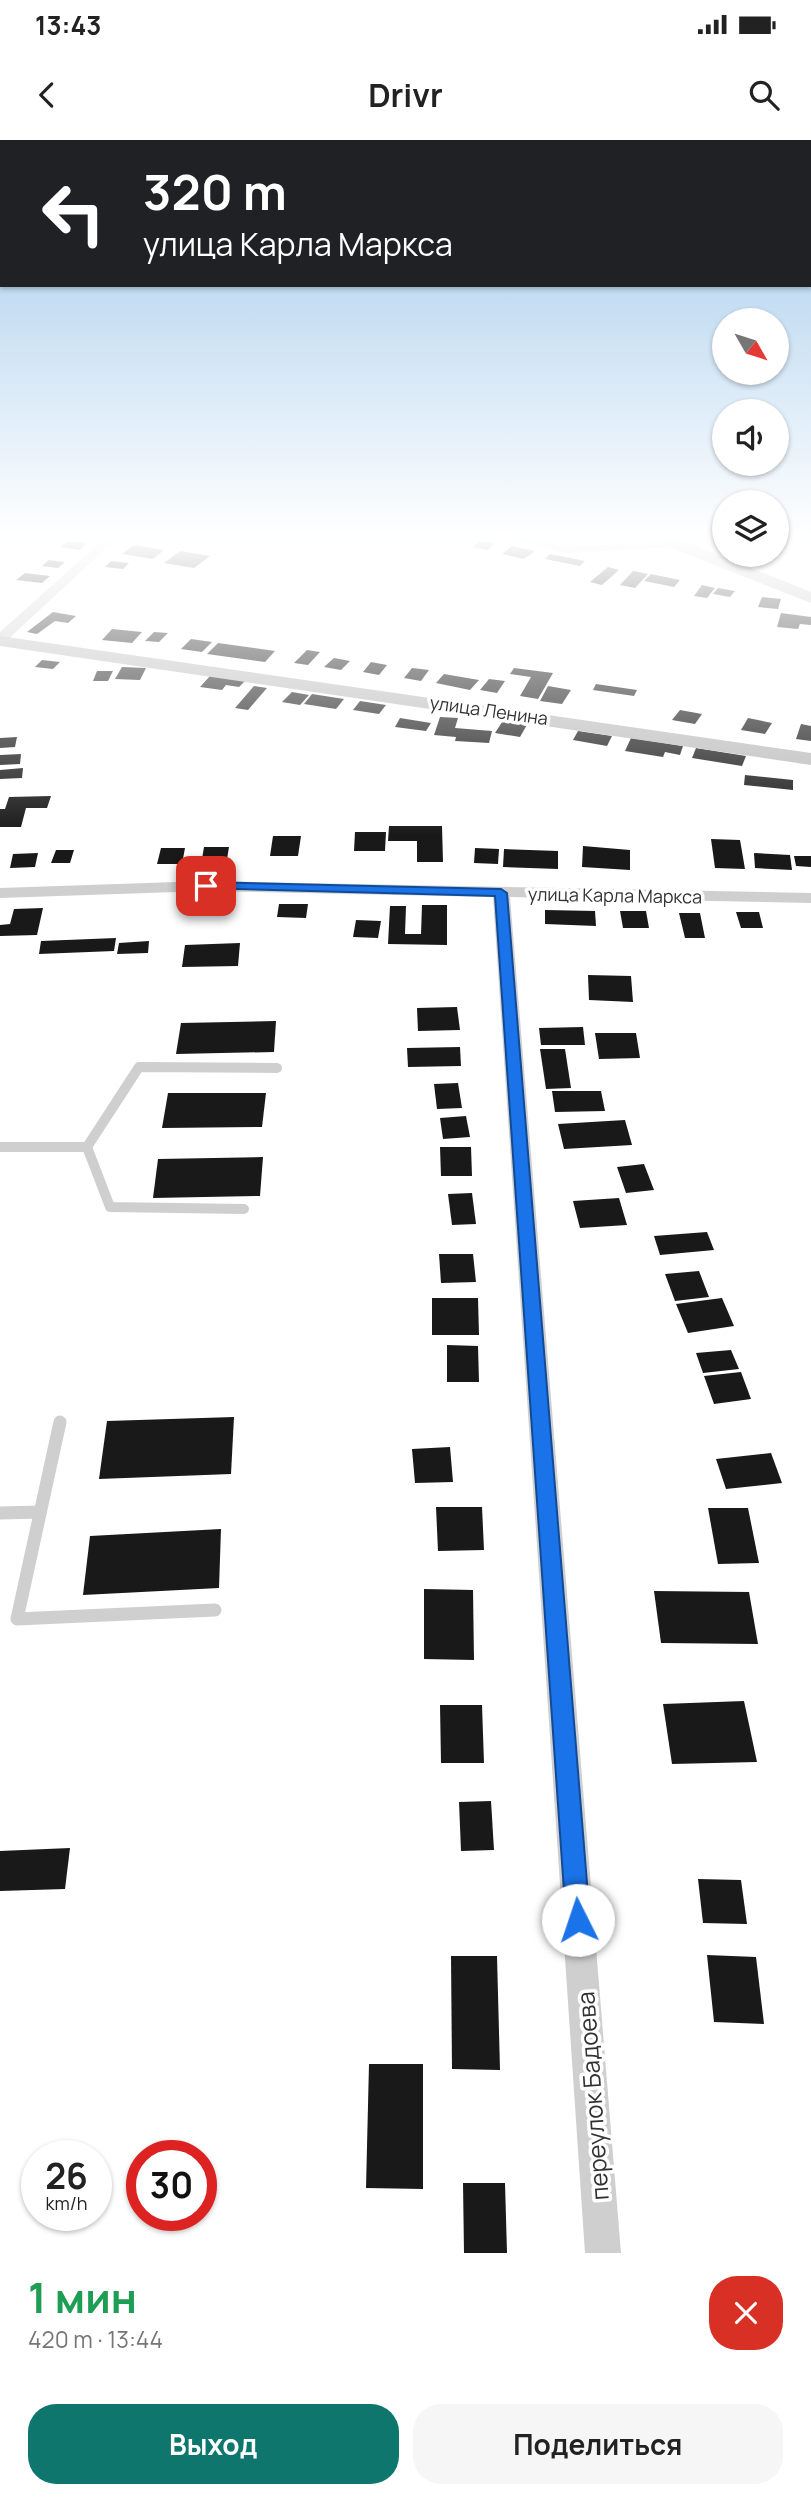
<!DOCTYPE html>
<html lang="ru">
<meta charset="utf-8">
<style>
:root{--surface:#fff;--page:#f6f6f6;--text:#222;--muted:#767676;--accent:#0f766e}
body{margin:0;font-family:Manrope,sans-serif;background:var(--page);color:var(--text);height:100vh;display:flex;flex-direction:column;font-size:26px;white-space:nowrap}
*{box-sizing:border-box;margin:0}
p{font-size:23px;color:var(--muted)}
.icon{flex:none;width:38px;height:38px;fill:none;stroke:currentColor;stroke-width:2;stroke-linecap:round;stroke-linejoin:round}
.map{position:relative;height:2113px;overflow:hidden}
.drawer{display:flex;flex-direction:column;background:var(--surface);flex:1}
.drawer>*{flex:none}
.guide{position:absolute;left:0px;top:0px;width:812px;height:147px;box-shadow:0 2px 5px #0004;background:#202124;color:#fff;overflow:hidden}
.needle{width:46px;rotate:129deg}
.controls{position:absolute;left:712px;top:168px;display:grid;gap:14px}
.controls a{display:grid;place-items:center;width:77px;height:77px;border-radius:50%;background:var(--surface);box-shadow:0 2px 5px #0004;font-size:35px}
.speed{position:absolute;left:21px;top:2000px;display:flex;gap:14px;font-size:35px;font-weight:700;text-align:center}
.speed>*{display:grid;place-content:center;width:91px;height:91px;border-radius:50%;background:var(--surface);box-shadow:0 2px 5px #0004;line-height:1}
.speed small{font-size:18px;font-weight:400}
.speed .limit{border:10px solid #d22;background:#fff;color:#111}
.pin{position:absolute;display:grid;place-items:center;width:60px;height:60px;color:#fff;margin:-30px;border-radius:14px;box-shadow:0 4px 10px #0006}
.me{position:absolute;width:77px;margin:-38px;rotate:356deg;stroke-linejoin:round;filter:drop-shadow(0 0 5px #0008)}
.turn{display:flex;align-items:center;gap:24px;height:147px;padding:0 28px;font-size:32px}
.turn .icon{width:91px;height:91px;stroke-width:2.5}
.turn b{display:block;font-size:49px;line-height:60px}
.round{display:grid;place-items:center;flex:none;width:74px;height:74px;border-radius:28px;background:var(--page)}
.overview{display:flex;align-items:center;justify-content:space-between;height:119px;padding:0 28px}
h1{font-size:42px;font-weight:700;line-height:52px;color:#1e9e55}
.primary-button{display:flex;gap:14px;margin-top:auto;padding:14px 28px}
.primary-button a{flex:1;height:80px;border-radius:28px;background:var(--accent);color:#fff;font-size:28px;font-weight:700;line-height:80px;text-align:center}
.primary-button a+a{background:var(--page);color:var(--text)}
.status{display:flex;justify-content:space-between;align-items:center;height:49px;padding:0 35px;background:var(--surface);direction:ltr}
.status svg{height:19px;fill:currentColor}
header{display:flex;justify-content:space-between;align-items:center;height:91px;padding:0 28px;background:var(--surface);font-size:32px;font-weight:700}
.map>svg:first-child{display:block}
</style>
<div class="status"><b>13:43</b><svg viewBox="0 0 49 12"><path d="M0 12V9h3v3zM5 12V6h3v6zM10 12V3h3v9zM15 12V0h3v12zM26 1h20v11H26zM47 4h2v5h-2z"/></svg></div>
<header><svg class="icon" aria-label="back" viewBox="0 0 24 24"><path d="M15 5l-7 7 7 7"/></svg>Drivr<svg class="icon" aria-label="search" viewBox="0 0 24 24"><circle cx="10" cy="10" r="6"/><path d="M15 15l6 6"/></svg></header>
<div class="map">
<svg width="811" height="2113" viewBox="0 0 811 2113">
<rect width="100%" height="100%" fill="#fff"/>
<g fill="#191919">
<path d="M68,401l19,2 -7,7 -20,-3z"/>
<path d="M480,401l15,2 -7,7 -15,-3z"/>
<path d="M134,405l30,5 -11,9 -31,-5z"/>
<path d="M512,406l23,5 -11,8 -22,-5z"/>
<path d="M180,411l30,5 -16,12 -30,-5z"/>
<path d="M550,414l35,7 -5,5 -35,-7z"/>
<path d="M49,420l16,2 -7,6 -16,-2z"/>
<path d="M111,421l18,2 -6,6 -18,-2z"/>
<path d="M608,427l11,3 -17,15 -12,-3z"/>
<path d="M633,431l15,3 -13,14 -15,-3z"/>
<path d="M25,433l25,3 -8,7 -26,-3z"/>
<path d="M651,434l29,6 -6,7 -30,-6z"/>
<path d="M702,445l13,3 -8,10 -13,-2z"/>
<path d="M718,448l17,3 -5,6 -17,-3z"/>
<path d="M762,457l19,2 -3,10 -20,-2z"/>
<path d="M53,472l23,4 -8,7 -13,-2 -18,13 -10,-2z"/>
<path d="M781,473l30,4v8l-11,-1 -2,5 -21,-2z"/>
<path d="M112,489l30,3 -10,11 -30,-3z"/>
<path d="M154,492l14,1 -9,9 -14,-1z"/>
<path d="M191,499l21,3 -10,10 -21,-3z"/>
<path d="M218,503l57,8 -10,11 -58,-8z"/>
<path d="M307,510l13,2 -12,13 -14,-2z"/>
<path d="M334,518l16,3 -9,9 -17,-3z"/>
<path d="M42,520l18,2 -7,7 -18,-2z"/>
<path d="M371,522l16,3 -8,10 -16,-3z"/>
<path d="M122,527l24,1 -6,12 -25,-1z"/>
<path d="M412,528l17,2 -8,11 -17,-3z"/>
<path d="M514,528l39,5 -15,26 -18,-3 11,-19 -21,-3z"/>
<path d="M97,531h16l-5,10h-15z"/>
<path d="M444,534l35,6 -9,10 -34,-7z"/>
<path d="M210,536l35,5 -6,6 -13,-2 -4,5 -22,-3z"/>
<path d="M489,539l16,2 -8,12 -17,-3z"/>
<path d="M596,544l41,6 -3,6 -41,-6z"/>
<path d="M254,546l13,2 -19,22 -13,-2z"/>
<path d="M548,546l23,4 -9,14 -22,-3z"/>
<path d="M292,552l17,3 -9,10 -18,-3z"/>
<path d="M312,554l32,5 -8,10 -32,-5z"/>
<path d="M360,561l26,4 -7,9 -26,-4z"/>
<path d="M680,570l22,4 -7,10 -23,-4z"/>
<path d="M440,577l18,1 -3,10 37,3 -3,12 -34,-2 1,-4 -22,-2z"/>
<path d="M400,578l31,5 -5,8 -31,-4z"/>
<path d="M748,578l24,5 -7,11 -24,-4z"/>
<path d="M504,579l24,4 -8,14 -25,-4z"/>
<path d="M801,584l10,2v15l-15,-2z"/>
<path d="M578,591l34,5 -5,10 -34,-6z"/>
<path d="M17,597l-2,10 -15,1v-10z"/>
<path d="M631,598l52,8 -3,9 -15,-3 -2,5 -38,-6z"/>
<path d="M696,608l50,8 -4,10 -50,-8z"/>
<path d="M21,614l-1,10 -20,1v-10z"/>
<path d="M23,628l-1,10 -22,1v-9z"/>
<path d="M745,635l48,5v10l-49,-5z"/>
<path d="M51,656l-4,12h-21l-5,19h-21v-18h5l4,-12z"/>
<path d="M389,686h53l1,36h-26v-21h-29z"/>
<path d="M355,692h31l-1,19h-31z"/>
<path d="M273,696h28l-3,20h-28z"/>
<path d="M711,699l29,1 5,29 -30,-1z"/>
<path d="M583,706l47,4v20l-48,-3z"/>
<path d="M204,707h25l-3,18h-25z"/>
<path d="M161,708h24l-3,16h-25z"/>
<path d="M475,708l24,1 -1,15 -24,-1z"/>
<path d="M504,709l54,2v18l-55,-2z"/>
<path d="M56,710h18l-4,13h-19z"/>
<path d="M38,713l-3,14 -25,1 3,-14z"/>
<path d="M754,713l36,2 2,15 -37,-2z"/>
<path d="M794,716h17v11l-15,-1z"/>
<path d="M279,764h29l-2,14 -29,-1z"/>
<path d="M422,765h25v40l-59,-1 2,-38h16l-1,28h16z"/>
<path d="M43,768l-6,27 -37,1v-11l10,-1 4,-15z"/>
<path d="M545,770l50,1 1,15 -51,-2z"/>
<path d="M620,771h26l3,17h-26z"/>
<path d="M736,772h23l4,16h-22z"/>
<path d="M679,773h21l5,25h-20z"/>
<path d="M356,780l25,1 -3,17 -25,-1z"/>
<path d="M116,798l-2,13 -75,3 2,-13z"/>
<path d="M149,801l-1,12 -31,1 2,-11z"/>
<path d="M240,803l-2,23 -56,1 3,-22z"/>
<path d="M588,835l43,1 2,26 -44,-2z"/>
<path d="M457,867l3,23 -42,1 -1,-23z"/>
<path d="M276,881l-2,31 -98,2 5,-31z"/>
<path d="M583,887l2,18h-44l-2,-17z"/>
<path d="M595,893h41l4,25 -41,1z"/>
<path d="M460,907l1,19 -53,1 -1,-19z"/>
<path d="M540,909h25l6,39 -25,1z"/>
<path d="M458,943l4,25 -25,1 -3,-25z"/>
<path d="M552,951h49l4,20 -50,1z"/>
<path d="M168,953h98l-4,34 -100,1z"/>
<path d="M466,976l4,21 -27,2 -3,-21z"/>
<path d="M625,980l7,25 -68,4 -6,-25z"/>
<path d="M440,1007h31l1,29h-31z"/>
<path d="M263,1017l-3,39 -107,2 5,-39z"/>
<path d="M644,1024l10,26 -28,3 -9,-26z"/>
<path d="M472,1053l4,31 -24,1 -4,-31z"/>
<path d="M619,1058l8,27 -47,3 -7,-27z"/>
<path d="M707,1092l7,18 -54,5 -6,-19z"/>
<path d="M439,1114h34l3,28 -35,1z"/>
<path d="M699,1131l10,26 -34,4 -10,-27z"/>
<path d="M432,1158h46l1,37h-47z"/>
<path d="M722,1158l12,28 -46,7 -12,-29z"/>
<path d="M447,1205l31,1 1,36h-32z"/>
<path d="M731,1210l8,19 -36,4 -7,-20z"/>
<path d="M741,1232l10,27 -37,5 -10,-28z"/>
<path d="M234,1277l-3,57 -132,5 8,-58z"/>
<path d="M450,1307l3,35 -38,1 -3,-34z"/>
<path d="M771,1313l11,30 -56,6 -10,-30z"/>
<path d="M436,1367h46l2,43 -46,1z"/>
<path d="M708,1368h40l11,55 -41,1z"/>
<path d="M221,1389l-2,59 -136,7 7,-59z"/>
<path d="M424,1449l49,1 1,70 -50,-1z"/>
<path d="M654,1451l95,1 9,52 -97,-1z"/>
<path d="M744,1561l13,61 -85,2 -9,-60z"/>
<path d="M440,1565h42l2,58h-43z"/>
<path d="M491,1661l3,49 -33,1 -2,-49z"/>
<path d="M70,1708l-5,41 -65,2v-40z"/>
<path d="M698,1739l43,1 6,44 -44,-1z"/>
<path d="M707,1815l49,2 8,67 -50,-2z"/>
<path d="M451,1816h46l3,114 -48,-1z"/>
<path d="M369,1924h54v125l-57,-1z"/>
<path d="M463,2043h42l2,70h-43z"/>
</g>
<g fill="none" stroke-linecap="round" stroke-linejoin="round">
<g stroke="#cfcfcf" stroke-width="10">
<path d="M0,1007h87l52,-80 138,1"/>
<path d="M87,1007l23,60 134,2"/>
</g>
<g stroke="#cfcfcf" stroke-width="13">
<path d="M60,1282l-43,197 198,-9"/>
<path d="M0,1373l40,-1"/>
</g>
<g fill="#cfcfcf" fill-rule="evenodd">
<path d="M104,399h12l-111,103 -5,1v-11z"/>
<path d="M515,399h21l30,8 108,-6 6,3 -6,3 -108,6z"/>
<path d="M206,741l605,12v10l-301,-6 111,1356h-36l-92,-1356 -287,-6 -206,7v-10z"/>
</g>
<g fill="#bcbcbc" fill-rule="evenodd">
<path d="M664,399h15l132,53v11l-142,-56z"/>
<path d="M0,496l811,117v12l-811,-119z"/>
</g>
</g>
<linearGradient id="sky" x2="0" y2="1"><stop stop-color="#9dc7ea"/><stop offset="0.57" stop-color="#fff"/><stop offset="1" stop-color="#fff" stop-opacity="0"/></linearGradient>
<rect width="811" height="695" fill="url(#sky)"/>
<path fill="#1a73e8" stroke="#114b97" stroke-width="2" d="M206,742l295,7 6,4 83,1027 -3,8 -9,4 -8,-4 -4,-8 -71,-1024 -294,-8v-5z"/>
<g text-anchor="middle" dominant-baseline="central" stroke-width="7" stroke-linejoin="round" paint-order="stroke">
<g font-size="18" fill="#323232" stroke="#fff">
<text transform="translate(489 570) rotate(8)">улица Ленина</text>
<text transform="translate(615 755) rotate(1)">улица Карла Маркса</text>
</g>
<g font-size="24" fill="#323232" stroke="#fff">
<text transform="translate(592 1956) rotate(-94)">переулок Бадоева</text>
</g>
</g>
</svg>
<div class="controls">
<a><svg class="needle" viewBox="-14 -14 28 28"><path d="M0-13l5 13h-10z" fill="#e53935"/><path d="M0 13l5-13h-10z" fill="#767676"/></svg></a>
<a><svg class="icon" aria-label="sound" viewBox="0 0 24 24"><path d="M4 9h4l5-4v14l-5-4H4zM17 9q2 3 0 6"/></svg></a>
<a><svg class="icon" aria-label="layers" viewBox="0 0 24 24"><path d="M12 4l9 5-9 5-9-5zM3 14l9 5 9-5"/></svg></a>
</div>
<div class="speed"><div>26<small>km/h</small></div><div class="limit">30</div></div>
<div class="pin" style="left:206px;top:746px;background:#d93025"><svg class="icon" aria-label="arrive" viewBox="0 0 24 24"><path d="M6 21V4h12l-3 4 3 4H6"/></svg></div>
<svg class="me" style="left:578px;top:1780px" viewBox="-20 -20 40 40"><circle r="19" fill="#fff"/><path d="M0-13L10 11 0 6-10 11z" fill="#1a73e8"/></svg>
<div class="guide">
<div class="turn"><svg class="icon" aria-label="left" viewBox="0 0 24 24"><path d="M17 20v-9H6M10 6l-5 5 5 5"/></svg><div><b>320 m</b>улица Карла Маркса</div></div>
</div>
</div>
<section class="drawer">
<div class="overview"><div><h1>1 мин</h1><p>420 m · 13:44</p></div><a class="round" style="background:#d93025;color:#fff"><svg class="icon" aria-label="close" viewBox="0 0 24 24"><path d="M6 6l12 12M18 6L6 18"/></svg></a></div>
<div class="primary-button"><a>Выход</a><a>Поделиться</a></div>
</section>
